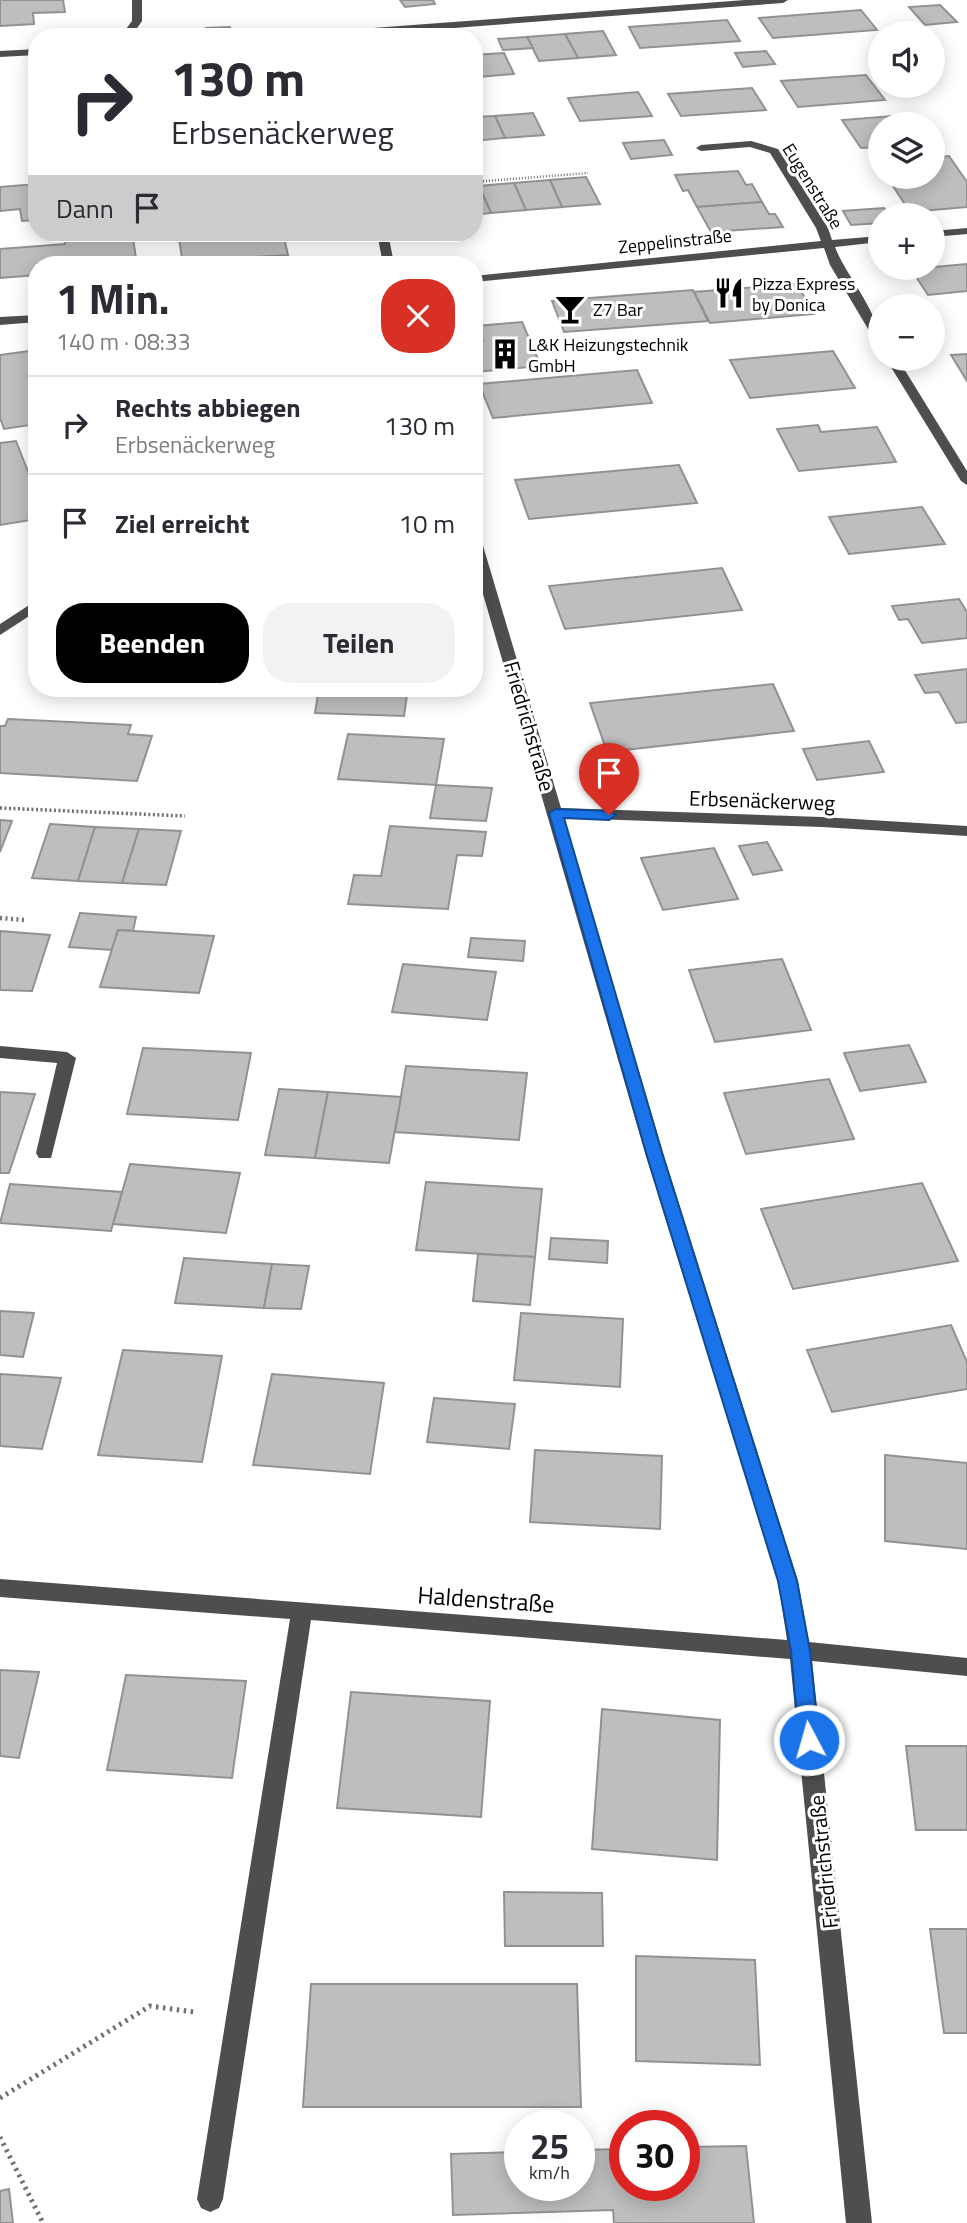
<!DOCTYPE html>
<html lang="de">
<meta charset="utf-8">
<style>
:root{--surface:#fff;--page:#f2f2f3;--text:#2b2b33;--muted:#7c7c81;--line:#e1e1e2;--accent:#000}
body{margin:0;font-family:"Titillium Web",sans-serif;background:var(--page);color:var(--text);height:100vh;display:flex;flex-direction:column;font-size:26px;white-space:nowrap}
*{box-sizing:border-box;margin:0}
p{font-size:23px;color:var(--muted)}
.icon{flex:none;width:38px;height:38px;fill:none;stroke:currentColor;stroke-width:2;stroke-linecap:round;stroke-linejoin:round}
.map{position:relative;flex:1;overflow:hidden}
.side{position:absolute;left:28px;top:256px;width:455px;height:441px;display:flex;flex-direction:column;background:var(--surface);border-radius:28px;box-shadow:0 4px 18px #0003}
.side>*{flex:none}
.top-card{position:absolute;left:28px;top:28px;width:455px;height:214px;border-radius:28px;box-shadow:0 4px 18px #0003;background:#fff;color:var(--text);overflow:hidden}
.tools{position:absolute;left:868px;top:21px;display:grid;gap:14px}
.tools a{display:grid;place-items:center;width:77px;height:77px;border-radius:50%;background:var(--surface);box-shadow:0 4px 18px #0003;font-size:35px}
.speed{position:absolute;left:504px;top:2110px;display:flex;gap:14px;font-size:35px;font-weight:700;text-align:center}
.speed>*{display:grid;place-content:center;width:91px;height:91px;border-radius:50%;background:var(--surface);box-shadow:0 4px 18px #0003;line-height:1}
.speed small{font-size:18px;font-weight:400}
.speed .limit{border:10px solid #d22;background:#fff;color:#111}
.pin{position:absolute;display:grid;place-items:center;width:60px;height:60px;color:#fff;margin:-72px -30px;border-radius:50% 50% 50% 0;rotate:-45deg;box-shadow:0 0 7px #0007}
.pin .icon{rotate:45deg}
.me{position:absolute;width:77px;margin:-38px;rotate:354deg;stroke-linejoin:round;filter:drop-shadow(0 0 5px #0008)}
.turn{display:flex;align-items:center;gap:24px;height:147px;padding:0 28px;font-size:32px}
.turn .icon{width:91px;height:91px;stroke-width:2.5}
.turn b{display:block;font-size:49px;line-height:60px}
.then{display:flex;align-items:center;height:66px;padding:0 28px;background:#0003;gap:14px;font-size:26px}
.round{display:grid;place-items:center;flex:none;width:74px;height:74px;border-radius:28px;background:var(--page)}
.summary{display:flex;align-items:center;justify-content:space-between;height:119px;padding:0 28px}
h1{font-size:42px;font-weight:700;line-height:52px}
.action{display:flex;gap:14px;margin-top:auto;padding:14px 28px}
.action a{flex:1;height:80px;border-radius:28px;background:var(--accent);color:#fff;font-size:28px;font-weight:700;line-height:80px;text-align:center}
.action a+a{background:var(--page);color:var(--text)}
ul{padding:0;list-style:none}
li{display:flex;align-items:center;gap:21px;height:98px;padding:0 28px;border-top:2px solid var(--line)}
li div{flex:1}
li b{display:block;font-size:26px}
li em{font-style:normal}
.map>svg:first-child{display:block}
</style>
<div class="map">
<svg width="967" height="2223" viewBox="0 0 967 2223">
<rect width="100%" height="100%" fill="#fff"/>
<g fill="#bebebe" stroke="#929292" stroke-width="2">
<path d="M0,0h63l2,12 -32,1 1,11 -34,2z"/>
<path d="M400,0h33l2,4 -30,3z"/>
<path d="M940,5l17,17 -32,3 -16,-18z"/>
<path d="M861,10l16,20 -104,8 -14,-20z"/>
<path d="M727,20l13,21 -100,7 -11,-21z"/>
<path d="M230,27l2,5 -24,2 -2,-6z"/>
<path d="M603,31l13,24 -38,3 -13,-24z"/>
<path d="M565,34l13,24 -39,3 -12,-24z"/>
<path d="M527,37l6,11 -30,2 -5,-11z"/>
<path d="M766,51l9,13 -32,3 -8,-14z"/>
<path d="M504,53l10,21 -35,3 -5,-11v-11z"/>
<path d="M866,75l19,25 -87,7 -17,-26z"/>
<path d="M752,88l14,22 -85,6 -13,-22z"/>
<path d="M638,92l14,24 -72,5 -12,-23z"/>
<path d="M533,113l11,22 -39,3 -10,-22z"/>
<path d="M905,115l7,9h-32v23l-19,1 -19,-28z"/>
<path d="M495,116l10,22 -31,3v-24z"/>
<path d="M664,140l8,15 -41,4 -8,-16z"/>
<path d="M949,156l18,26v25l-57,5 -23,-35h46v-19z"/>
<path d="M738,171l8,14 6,-1 10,18 -65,5 -9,-17 -5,1 -8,-16z"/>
<path d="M586,177l14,27 -38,3 -12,-27z"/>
<path d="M550,180l12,27 -36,3 -12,-27z"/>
<path d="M514,183l12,27 -35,3 -12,-27z"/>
<path d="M37,184v36l-15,1 -2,-12 -20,2v-24z"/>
<path d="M474,186h5l12,27 -17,2z"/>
<path d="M762,202l7,12h6l8,13 -72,5 -14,-25z"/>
<path d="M884,208l5,7h-9v8l-29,2 -8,-14z"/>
<path d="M64,233h68l5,31h-100v11l-37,3v-29l65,-5z"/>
<path d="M178,233h105l5,22 -34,2 1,7h-72z"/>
<path d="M967,264v27l-39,4 -17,-26z"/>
<path d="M797,284l17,30 -104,9 -16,-31z"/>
<path d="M693,290l15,31 -144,11 -12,-31z"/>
<path d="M522,322l19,44 -65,6 -2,-30 9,-1 -6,-15z"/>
<path d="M37,350v74l-33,5 -4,-11v-63z"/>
<path d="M833,351l22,37 -105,10 -20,-38z"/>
<path d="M967,354v27l-16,-26z"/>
<path d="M637,370l15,33 -159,15 -14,-34z"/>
<path d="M818,425l3,7 56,-5 19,35 -97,9 -22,-42z"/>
<path d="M16,441l13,33 8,-1v46l-37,6v-82z"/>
<path d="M679,465l18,38 -168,16 -14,-39z"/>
<path d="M922,507l23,37 -96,10 -20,-37z"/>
<path d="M722,568l20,42 -177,19 -16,-43z"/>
<path d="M959,599l8,13v26l-45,5 -14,-24 -9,1 -7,-14z"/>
<path d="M967,669v53l-11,1 -17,-31 -14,1 -10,-18z"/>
<path d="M773,684l21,47 -187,21 -17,-49z"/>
<path d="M319,688h89l-4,28 -89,-3z"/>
<path d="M8,719l123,6 -3,9 24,2 -15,45 -137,-8v-47h5z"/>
<path d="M348,734l96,5 -8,46 -98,-6z"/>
<path d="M869,741l15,31 -67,8 -14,-31z"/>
<path d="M436,785l56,3 -6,33 -56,-3z"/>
<path d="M0,820l12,1 -12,31z"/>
<path d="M50,824l45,3 -17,54 -46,-3z"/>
<path d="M390,826l96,6 -4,24 -25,-1 -9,54 -100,-5 6,-29 27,1z"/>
<path d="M95,827l44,2 -17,54 -44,-2z"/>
<path d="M139,829l42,2 -15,54 -44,-2z"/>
<path d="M767,842l15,28 -29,5 -14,-29z"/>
<path d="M714,848l24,51 -75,11 -22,-52z"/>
<path d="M80,913l56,4 -3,14 -15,-1 -6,20 -43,-3z"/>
<path d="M118,930l96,6 -15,57 -99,-6z"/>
<path d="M0,931l50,4 -18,56 -32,-1z"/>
<path d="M471,938l54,3 -2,20 -55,-4z"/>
<path d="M782,959l29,71 -96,12 -26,-72z"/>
<path d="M403,964l93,8 -9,48 -95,-8z"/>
<path d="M909,1045l17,37 -66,9 -16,-38z"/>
<path d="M143,1048l108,5 -13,67 -111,-6z"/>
<path d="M406,1066l121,7 -8,67 -124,-8z"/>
<path d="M829,1079l25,60 -108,15 -22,-61z"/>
<path d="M279,1089l49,3 -13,66 -50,-3z"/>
<path d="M0,1092l35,2 -26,79h-9z"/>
<path d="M328,1092l73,5 -12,66 -74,-5z"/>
<path d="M130,1164l110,9 -14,60 -113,-9z"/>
<path d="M426,1182l116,7 -7,68 -119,-7z"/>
<path d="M922,1183l36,78 -165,28 -32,-80z"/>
<path d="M10,1184l112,8 -11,39 -111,-8z"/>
<path d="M551,1238l57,3 -1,22 -58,-4z"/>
<path d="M478,1254l57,3 -5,48 -57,-4z"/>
<path d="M184,1258l88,6 -8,44 -89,-5z"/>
<path d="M272,1264l37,2 -8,43 -37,-1z"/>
<path d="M0,1311l34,2 -11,44 -23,-2z"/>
<path d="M521,1313l102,6 -3,68 -106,-7z"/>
<path d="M951,1325l16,37v27l-135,23 -25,-62z"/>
<path d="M123,1350l99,6 -20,106 -104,-7z"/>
<path d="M0,1374l61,4 -19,71 -42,-3z"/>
<path d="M272,1374l112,9 -14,91 -117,-9z"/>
<path d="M434,1398l81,6 -6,45 -82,-7z"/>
<path d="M535,1450l127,6 -2,73 -130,-7z"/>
<path d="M885,1455l82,8v86l-82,-8z"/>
<path d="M0,1670l39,2 -20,86 -19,-2z"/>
<path d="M126,1675l120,6 -14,97 -125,-8z"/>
<path d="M351,1692l139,9 -9,116 -144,-9z"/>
<path d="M602,1709l118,11 -3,140 -125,-11z"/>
<path d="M906,1746h61v84h-51z"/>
<path d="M504,1892l98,1 1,53h-98z"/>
<path d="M930,1929h37v104h-23z"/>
<path d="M636,1956l119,4 5,105 -124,-4z"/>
<path d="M311,1984h266l4,123h-278z"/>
<path d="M746,2146l8,77h-140l-1,-13 -160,5 -2,-61 69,-2v34h59v-36l46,-1v37h59v-39z"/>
<path d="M9,2189l4,34h-13v-32z"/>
</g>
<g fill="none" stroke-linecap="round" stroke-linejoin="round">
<path stroke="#707070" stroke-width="2.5" stroke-dasharray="1 2" stroke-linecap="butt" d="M474,182l114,-9"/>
<path stroke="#707070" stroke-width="3.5" stroke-dasharray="2 2.5" stroke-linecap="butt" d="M0,808l185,8"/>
<path stroke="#707070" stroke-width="4.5" stroke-dasharray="2 3.5" stroke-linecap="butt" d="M0,918l25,2"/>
<g stroke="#707070" stroke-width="5" stroke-dasharray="2.5 4.5" stroke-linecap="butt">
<path d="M0,2098l150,-92 44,6"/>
<path d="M0,2137l43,86"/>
</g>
<g fill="#4e4e4e" fill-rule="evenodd">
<path d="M132,0h10v21l-11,16h-11l12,-16z"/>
<path d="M745,0h43l-5,3 -448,34h-47l5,-3z"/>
<path d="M37,49v6l-37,2v-6z"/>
<path d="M751,141l27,8 50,79 4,12 48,-4v6l-45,5c11,29 45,66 45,96l-6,-4 -44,-74 -6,-17 -350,34v-6l347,-35 -5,-13 -46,-75 -20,-6 -49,4 -5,-3 5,-3z"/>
<path d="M967,228v6l-34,3v-6z"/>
<path d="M377,233h11l6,31h-11z"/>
<path d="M37,315v7l-37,3v-8z"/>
<path d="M886,359h12l69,112v14l-6,-4z"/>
<path d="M474,535l7,4 80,269 261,9 145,9v10l-145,-9 -258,-9 100,338 134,425 11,61 158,16v18l-155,-15 60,562h-26l-56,-564 -479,-39 -88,579 -4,9 -9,4 -9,-4 -4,-9 93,-580 -290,-22v-18l787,61 -9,-59 -132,-425 -172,-593z"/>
<path d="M37,600v11l-37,24v-11z"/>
<path d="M0,1046l67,6 9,6 -25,100h-12l-3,-5 21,-90 -57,-5z"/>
</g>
</g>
<path fill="#1a73e8" stroke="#114b97" stroke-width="2" d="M556,809l53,2 7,4 -7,5 -45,-2 99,338 134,425 13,70 9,89 -3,6 -7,3 -7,-3 -3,-6 -8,-89 -13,-70 -131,-425 -98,-343z"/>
<defs>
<g id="restaurant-bare" transform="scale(2.415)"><path d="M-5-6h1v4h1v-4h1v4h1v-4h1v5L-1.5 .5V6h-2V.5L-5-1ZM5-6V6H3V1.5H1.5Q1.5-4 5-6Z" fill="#000" stroke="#fff" stroke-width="2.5" paint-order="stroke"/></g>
<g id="bar-bare" transform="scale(2.415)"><path d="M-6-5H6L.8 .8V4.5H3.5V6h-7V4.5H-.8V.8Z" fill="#000" stroke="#fff" stroke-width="2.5" paint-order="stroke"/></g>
<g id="building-bare" transform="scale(2.415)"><path d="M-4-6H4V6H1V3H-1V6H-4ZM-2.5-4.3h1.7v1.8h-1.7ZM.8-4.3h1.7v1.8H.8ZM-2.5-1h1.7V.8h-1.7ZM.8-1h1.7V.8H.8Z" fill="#000" stroke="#fff" stroke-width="2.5" paint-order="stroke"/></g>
</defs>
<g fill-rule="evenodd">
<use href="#restaurant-bare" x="729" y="293"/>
<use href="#bar-bare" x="570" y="309"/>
<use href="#building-bare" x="505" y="354"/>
</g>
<g text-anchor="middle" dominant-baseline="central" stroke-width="6" stroke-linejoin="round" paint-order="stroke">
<g font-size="18" fill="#000" stroke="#fff">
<text transform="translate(813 186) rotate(58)">Eugenstraße</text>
<text transform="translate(675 241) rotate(-6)">Zeppelinstraße</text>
</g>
<g font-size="18" fill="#000" stroke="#fff" text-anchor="start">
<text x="752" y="283">Pizza Express<tspan x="752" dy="21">by Donica</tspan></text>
<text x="593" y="309">Z7 Bar</text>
<text x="528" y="344">L&amp;K Heizungstechnik<tspan x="528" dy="21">GmbH</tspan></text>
</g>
<g font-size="21" fill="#000" stroke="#fff">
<text transform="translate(530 726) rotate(74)">Friedrichstraße</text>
<text transform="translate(762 800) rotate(2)">Erbsenäckerweg</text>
<text transform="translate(823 1862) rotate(-96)">Friedrichstraße</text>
</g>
<g font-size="24" fill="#000" stroke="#fff">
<text transform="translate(486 1599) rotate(4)">Haldenstraße</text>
</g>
</g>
</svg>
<div class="tools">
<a><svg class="icon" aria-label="sound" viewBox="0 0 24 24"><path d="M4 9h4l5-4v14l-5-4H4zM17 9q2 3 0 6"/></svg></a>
<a><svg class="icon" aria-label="layers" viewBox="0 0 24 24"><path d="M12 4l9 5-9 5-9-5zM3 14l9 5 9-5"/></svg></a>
<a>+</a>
<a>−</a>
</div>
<div class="speed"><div>25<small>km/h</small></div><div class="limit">30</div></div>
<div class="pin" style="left:609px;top:815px;background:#d93025"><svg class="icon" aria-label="arrive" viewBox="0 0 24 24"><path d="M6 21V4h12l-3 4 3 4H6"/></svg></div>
<svg class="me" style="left:809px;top:1740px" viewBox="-20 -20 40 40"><circle r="17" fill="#1a73e8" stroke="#fff" stroke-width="3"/><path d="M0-11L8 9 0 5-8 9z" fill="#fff"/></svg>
<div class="top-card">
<div class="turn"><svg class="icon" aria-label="right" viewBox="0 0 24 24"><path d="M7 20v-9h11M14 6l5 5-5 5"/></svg><div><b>130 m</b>Erbsenäckerweg</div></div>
<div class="then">Dann<svg class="icon" aria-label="arrive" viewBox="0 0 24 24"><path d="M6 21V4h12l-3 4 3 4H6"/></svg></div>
</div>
<section class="side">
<div class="summary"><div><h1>1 Min.</h1><p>140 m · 08:33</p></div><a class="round" style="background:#d93025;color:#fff"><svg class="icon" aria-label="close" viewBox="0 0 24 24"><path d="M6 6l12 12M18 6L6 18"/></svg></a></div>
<ul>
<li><svg class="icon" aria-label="right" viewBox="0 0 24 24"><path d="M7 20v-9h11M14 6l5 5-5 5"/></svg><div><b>Rechts abbiegen</b><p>Erbsenäckerweg</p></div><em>130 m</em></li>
<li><svg class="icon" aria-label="arrive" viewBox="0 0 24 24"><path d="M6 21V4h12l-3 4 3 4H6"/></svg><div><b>Ziel erreicht</b></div><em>10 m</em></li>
</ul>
<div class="action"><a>Beenden</a><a>Teilen</a></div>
</section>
</div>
